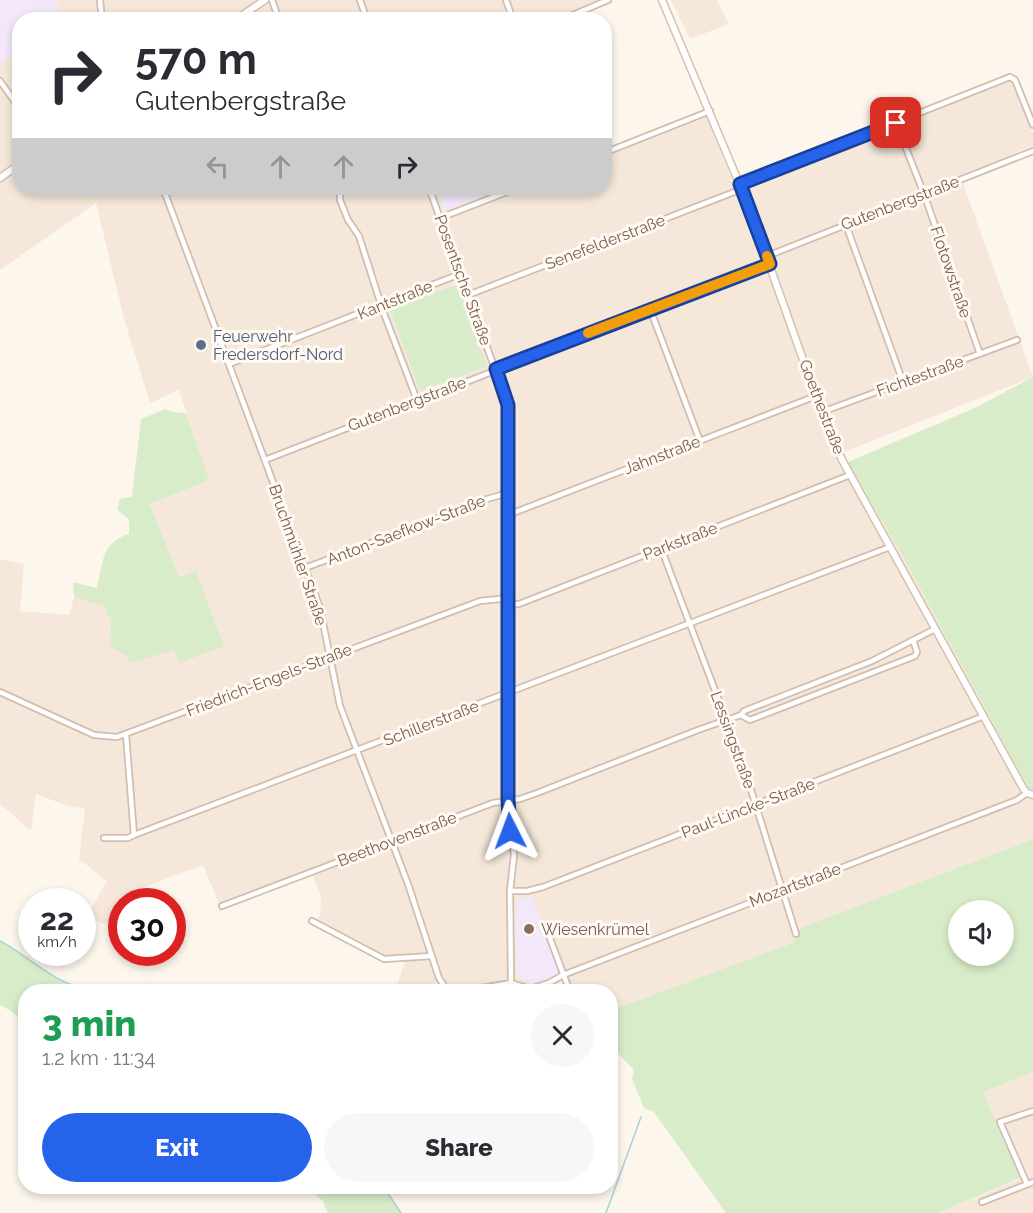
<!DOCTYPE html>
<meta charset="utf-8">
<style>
:root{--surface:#fff;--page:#f7f7f7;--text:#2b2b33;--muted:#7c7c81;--accent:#2563eb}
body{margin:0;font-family:Raleway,sans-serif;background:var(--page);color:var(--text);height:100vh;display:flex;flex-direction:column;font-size:22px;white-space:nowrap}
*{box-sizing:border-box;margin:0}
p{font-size:20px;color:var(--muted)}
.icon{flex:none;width:33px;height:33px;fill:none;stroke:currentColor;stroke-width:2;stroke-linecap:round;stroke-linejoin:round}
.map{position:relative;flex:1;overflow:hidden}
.drawer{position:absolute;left:18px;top:984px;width:600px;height:210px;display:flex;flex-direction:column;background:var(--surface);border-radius:24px;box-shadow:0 3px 9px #0003}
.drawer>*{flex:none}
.hud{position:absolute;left:12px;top:12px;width:600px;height:183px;border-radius:24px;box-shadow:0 3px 9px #0003;background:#fff;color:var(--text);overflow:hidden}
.buttons{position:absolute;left:948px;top:900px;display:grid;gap:12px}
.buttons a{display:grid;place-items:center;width:66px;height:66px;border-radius:50%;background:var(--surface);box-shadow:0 3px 9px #0003;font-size:30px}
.speed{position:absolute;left:18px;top:888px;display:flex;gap:12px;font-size:30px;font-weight:700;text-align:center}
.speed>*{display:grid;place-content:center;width:78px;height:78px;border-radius:50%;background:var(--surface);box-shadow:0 3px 9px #0003;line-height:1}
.speed small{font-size:15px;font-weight:400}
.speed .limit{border:9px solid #d22;background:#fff;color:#111}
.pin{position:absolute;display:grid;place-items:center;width:51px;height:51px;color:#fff;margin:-26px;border-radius:12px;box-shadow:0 3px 9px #0006}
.me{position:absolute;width:66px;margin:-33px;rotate:357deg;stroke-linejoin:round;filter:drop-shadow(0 0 4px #0008)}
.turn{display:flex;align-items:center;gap:21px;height:126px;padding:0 24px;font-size:27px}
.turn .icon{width:78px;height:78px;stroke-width:2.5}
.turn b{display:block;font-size:42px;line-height:51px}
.lanes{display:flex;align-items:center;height:57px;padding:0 24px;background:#0003;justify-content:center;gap:30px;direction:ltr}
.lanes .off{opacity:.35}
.round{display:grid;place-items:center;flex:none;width:63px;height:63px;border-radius:32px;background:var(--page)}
.headline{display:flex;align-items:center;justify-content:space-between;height:102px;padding:0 24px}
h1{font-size:36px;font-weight:800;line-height:45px;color:#1e9e55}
.primary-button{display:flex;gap:12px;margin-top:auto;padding:12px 24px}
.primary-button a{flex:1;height:69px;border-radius:36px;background:var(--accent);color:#fff;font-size:24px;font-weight:800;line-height:69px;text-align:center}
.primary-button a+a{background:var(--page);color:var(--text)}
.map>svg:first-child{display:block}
</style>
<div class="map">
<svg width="1033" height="1213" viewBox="0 0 1033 1213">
<rect width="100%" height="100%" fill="#fdf6ec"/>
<g fill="#f5e8da">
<path d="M57,0h542l-50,20h-491z"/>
<path d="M671,0h46l12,24 -39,15z"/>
<path d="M19,49l1,139h584l1,-31 102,-40 27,69 167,-62 110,-43 22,53v12l-73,29 73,202 -189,75 4,10 54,93 129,238h2v46l-233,89 -6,15 -183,68 -1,-19 -36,-1 -9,-18 -31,14 -26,-7 -59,10 -9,-17 -8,18h-37l12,-35 -24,-1 -67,-35 4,-4 1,-19 -11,-28 -91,35 -16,-39 -67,25 -4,11 -10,1 -2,28 -34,-13 21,-36 -28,-22 6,-50 -17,-3 -32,-12 -5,37 -31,-27v-245l24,5 -4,47 49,4 5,-18 32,10 5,10 -1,30 64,3 5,12 45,-16 -28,-74 -17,5 -29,-74 58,-24 -29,-89 -29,13 -26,-84 -28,-116 -96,67v-207z"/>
<path d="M1033,1072v141h-95l82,-34 -37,-87z"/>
</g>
<g fill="#f3e8fa">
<path d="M0,0h57l1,19 -38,1 -1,29 -19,14z"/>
<path d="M436,188h70l-62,23z"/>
<path d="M532,896l27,77 -28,12 -15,-11v-72z"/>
</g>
<g fill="#d8ecc9" fill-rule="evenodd">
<path d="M458,284l29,82 -67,25 -30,-82z"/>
<path d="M1033,377v416h-2l-129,-238 -54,-93 129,-55z"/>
<path d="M165,409l8,3 13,1 23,67 -59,24 29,73 17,-6 28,75 -45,17 -5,-13 -44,13 -4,-8 -16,-8 1,-29 -5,-3v-8l-32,-10 -1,-15 24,6c6,-25 4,-45 32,-54v-15l-12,-9 3,-11 12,-2 9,-78z"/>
<path d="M1033,839v233l-50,20 37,86 -82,35h-212l-72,-101 -10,-4 -12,-29 2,-9 -23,-24 -1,-35 183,-68 7,-15zM958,910h46v46h-46z"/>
<path d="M0,941c27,14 53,41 83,47 16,3 33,1 48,3l-105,1 -1,32 -14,-13 -11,-6z"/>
<path d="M307,1187h76l18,26h-73l-5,-12z"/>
</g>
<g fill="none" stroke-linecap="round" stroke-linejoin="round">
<g stroke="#a5d3da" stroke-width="1.5">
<path d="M0,941c27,14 53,41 83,47 16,3 33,1 48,4"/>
<path d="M383,1186l18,27"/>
<path d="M606,1213l35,-96"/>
</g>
<g stroke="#d1beb0" stroke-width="8">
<g id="street">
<path d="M100,0l2,20"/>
<path d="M272,0l7,20"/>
<path d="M360,0l7,20"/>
<path d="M506,0l7,20"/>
<path d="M561,20l47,-20"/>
<path d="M0,81l20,28"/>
<path d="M896,123l28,71 56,160"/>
<path d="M604,153l106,-42"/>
<path d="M740,184l270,-107 5,3 18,45"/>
<path d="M163,188l157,420 20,98 68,178 31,94 9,14"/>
<path d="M340,188v12l8,20 11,16 24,75 34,89"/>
<path d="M429,188l79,217v395l6,55 -4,36 1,92"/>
<path d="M440,218l77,-30"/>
<path d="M846,225l57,157"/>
<path d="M767,256l266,-105"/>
<path d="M468,295l274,-106"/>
<path d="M650,309l50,132"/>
<path d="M229,364l231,-90"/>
<path d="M822,412l195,-72"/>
<path d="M265,460l505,-196"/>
<path d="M508,513h5l303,-117"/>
<path d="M661,548l82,216 53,170"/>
<path d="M305,568l182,-69 21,-6"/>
<path d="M508,605l11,-1 331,-129"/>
<path d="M0,692l94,43 23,2 363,-136 29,-3"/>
<path d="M741,715l9,5 165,-64 2,-4 -4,-12"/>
<path d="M126,735l8,100"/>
<path d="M104,838h24l6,-3 756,-288"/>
<path d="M510,891h17l16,-4 441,-171"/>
<path d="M222,906l271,-103 27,-4 17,-6 161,-63 43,-15 3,-4 128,-50 63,-32"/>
<path d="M312,921l72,38 48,-3"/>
<path d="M545,925l25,67"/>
<path d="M457,992l54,-9 19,6 19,-6 14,-8 454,-175 10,-7"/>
<path d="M1027,1184l-27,-62 33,-11"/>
<path d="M982,1202l51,-20"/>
</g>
</g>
<g stroke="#d6c0b0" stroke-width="9">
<g id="secondary">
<path d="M662,0l85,202 54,152 40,104 182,330 4,5 6,2"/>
<path d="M235,20l30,-20"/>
<path d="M0,178l20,-14"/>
</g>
</g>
<use href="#street" stroke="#fff" stroke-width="4.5"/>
<use href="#secondary" stroke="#fff" stroke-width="6"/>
</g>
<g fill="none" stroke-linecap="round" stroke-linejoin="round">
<g stroke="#184099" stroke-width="15">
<path id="route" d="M510,831l-2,-31v-395l-12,-36 274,-105 -30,-80 156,-61"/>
</g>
<use href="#route" stroke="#2563eb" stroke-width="10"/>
<path stroke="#f59e0b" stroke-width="10" d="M588,333l182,-69 -3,-8"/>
</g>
<circle fill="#5c6f8a" stroke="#fffaf3" stroke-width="2" cx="201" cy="345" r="6"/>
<circle fill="#8d6e63" stroke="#fffaf3" stroke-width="2" cx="529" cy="929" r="6"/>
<g text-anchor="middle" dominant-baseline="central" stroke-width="6" stroke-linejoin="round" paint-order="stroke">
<g font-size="16" fill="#7a5c4d" stroke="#fffaf3">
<text transform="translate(900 203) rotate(-21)">Gutenbergstraße</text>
<text transform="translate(605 242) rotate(-21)">Senefelderstraße</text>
<text transform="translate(951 272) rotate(71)">Flotowstraße</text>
<text transform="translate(463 280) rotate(70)">Posentsche Straße</text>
<text transform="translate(395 300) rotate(-22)">Kantstraße</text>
<text transform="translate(920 376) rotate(-20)">Fichtestraße</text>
<text transform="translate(407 404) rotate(-21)">Gutenbergstraße</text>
<text transform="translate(822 407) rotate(69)">Goethestraße</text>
<text transform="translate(662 455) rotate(-21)">Jahnstraße</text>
<text transform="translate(406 530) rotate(-21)">Anton-Saefkow-Straße</text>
<text transform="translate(680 541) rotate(-21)">Parkstraße</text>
<text transform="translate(298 555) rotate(71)">Bruchmühler Straße</text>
<text transform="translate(269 680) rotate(-21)">Friedrich-Engels-Straße</text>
<text transform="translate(431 723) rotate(-21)">Schillerstraße</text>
<text transform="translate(733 740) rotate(70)">Lessingstraße</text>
<text transform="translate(748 808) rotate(-21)">Paul-Lincke-Straße</text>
<text transform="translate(397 839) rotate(-21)">Beethovenstraße</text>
<text transform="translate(795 885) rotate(-21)">Mozartstraße</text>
</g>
<g font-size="16" fill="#4e5e75" stroke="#fffaf3" text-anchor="start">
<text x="213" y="336">Feuerwehr<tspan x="213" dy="18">Fredersdorf-Nord</tspan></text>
</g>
<g font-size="16" fill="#785e54" stroke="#fffaf3" text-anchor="start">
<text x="541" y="929">Wiesenkrümel</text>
</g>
</g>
</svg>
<div class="buttons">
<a><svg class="icon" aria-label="sound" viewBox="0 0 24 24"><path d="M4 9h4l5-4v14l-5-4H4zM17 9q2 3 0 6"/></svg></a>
</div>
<div class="speed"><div>22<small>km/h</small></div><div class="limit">30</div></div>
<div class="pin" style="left:896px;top:123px;background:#d93025"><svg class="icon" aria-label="arrive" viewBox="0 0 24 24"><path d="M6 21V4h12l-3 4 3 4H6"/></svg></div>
<svg class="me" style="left:510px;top:831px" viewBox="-20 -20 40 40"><path d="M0-17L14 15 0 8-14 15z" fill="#2563eb" stroke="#fff" stroke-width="4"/></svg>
<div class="hud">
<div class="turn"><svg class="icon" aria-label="right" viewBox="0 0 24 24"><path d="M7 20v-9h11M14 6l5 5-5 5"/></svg><div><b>570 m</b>Gutenbergstraße</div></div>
<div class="lanes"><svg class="icon off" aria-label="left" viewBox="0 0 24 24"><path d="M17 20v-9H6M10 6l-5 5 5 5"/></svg><svg class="icon off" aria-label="ahead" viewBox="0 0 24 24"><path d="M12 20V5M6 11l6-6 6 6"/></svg><svg class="icon off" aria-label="ahead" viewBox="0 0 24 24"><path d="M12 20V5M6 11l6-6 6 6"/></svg><svg class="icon" aria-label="right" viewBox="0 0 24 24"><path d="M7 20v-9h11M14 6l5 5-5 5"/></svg></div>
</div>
<section class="drawer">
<div class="headline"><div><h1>3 min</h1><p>1.2 km · 11:34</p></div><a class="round"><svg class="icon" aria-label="close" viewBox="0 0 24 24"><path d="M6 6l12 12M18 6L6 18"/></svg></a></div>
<div class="primary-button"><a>Exit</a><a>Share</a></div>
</section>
</div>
